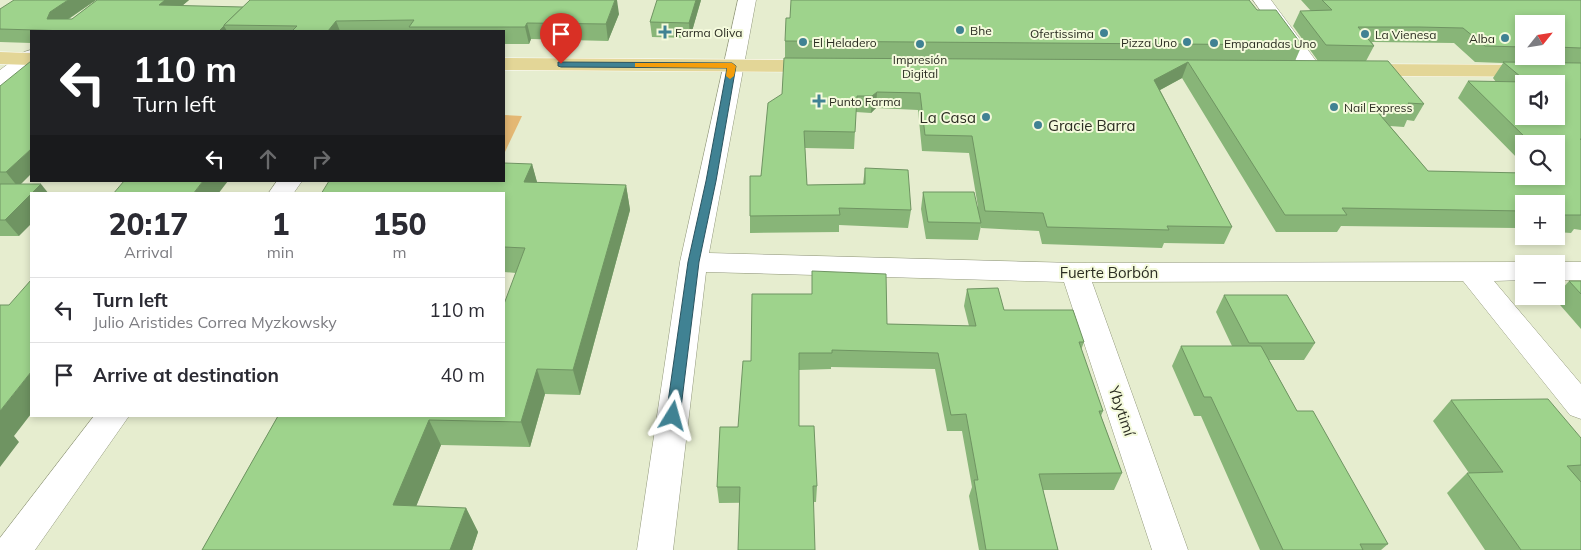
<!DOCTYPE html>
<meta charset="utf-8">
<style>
:root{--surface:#fff;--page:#f7f7f7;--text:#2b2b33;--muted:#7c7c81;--line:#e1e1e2}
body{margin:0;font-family:Mulish,sans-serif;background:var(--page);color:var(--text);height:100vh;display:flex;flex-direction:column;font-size:19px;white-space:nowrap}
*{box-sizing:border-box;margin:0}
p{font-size:16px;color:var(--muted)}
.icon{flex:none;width:28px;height:28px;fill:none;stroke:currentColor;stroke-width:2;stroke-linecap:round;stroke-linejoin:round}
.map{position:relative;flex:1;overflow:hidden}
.sheet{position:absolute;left:30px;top:192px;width:475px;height:225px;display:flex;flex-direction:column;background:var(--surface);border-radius:0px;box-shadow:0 2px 8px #0003}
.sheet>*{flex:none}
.top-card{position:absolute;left:30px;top:30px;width:475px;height:152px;border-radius:0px;box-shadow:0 2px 8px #0003;background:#202124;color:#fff;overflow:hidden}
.needle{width:32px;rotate:60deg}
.tools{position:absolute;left:1515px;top:15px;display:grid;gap:10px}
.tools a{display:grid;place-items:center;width:50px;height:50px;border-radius:0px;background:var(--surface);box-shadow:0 2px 8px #0003;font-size:25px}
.pin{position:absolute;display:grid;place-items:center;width:42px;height:42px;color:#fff;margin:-51px -21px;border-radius:50% 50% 50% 0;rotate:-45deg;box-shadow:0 0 5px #0007}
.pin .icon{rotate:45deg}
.me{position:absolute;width:55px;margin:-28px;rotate:8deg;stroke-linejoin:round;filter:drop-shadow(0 0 4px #0008)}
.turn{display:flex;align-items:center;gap:18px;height:105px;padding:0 20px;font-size:22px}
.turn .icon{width:65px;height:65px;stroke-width:2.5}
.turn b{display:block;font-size:35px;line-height:42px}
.lanes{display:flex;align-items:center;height:48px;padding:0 20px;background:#0003;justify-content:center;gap:25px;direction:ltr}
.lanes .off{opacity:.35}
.eta{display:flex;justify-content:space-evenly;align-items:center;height:85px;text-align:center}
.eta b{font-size:30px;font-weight:800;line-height:35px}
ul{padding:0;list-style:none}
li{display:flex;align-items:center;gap:15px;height:65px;padding:0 20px;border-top:1px solid var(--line)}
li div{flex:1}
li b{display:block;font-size:19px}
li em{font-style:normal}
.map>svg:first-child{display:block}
</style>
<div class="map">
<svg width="1581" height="550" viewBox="0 0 1581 550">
<rect width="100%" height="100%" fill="#e6edcf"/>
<path fill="#e4b874" d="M504,115l18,1 -18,38z"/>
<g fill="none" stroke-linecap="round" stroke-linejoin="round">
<g stroke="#93997d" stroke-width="1">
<g id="minor">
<path d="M738,0h18l-47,253 366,10 449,-1 8,2h-8v16l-30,1 87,103v35l-11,-4 -107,-134 -371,1 96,268h-36l-88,-268 -358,-10 -33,278h-36l43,-288z"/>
<path d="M1253,0h18l51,69 -3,4 -7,2 -7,-2z"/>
<path d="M31,50v16l-24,18 -7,2v-16l24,-18z"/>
<path d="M277,181h25l-9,13h-25z"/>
<path d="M1556,262h25v18h-25v-16h-8z"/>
<path d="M94,416h35l-94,134h-35v-12z"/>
</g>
</g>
<g stroke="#fff" stroke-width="1">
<g id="major">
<path d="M0,52l31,1v12l-31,-1z"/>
<path d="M504,58l316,2 7,2 3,4 -3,4 -7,2 -316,-2z"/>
<path d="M1358,64l223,1v12l-223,-1 -7,-2 -3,-4 3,-4z"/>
</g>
</g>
<use href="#minor" fill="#fff" fill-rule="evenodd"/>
<use href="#major" fill="#e3d697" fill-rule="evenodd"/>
</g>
<g fill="#88b578" fill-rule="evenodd">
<path d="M96,0l-27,19h3l25,-19h92l-7,6 437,8 -11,27 -77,-2 -2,5h-25v-13h-473v12l-31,-1v-33z"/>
<path d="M701,0l-11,38 -38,-1 -2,-15z"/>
<path d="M1301,0h280v230l-7,-1 -3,4 -15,-1v-28h-32v28h-5l-3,-4 -175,-2 -4,6h-61l-94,-154 -22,12 72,137 -8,17 -60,-1 -2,5 -120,-4 -3,-13 -58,-3v-2l-3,14 -52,-1 -5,-30 2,-17 55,15 -9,-54 -47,-2 -4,-41 -42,-2 -5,5 -15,-1 -2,37 -49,-1 2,37 56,-1 2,-16 46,42 -3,18 -69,-3v7l-89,1v-17l32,-122 3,-36v-17l5,-23 467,-8 45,35 -7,16h23l-25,-35 7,-15h11zM1524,24h32v32h-32zM1372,42l82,1 21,19 28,1 -10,15 3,4 -28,-1 -10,17 66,67v-21h32v32l-128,-5 -38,-45 14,1 3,-7 7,1 10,-17 -58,-43 8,-15z"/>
<path d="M0,86l21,98 -2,52h-19z"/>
<path d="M532,164l5,19 89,2 4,25 -50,185 -35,-1 -15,53 -89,-2 -25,61 50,2 12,24 -6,18h-270l76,-134h226l12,-143 -12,-1v-91z"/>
<path d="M1569,281h12v48l-27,-31z"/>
<path d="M967,289l37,21 80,32 -3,8 22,61 -2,5 21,57 -8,17h-71l15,60h-79l-10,-54 3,-9 -10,-56h-15l-12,-62 -104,-2v2l-32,1v56l18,60 -1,16 -97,1 -2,-16 21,-60 13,-66 136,-37 82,2 -5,-20z"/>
<path d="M1224,295l91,48 -11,17h-35l28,51 91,133 -7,6h-121l-59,-134h-7l-22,-50 9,-20h51l-16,-34z"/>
<path d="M1451,400l130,38v112h-96l-38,-57 20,-20h2l-36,-52z"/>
</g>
<g fill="#6f9462">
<path d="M68,0h28l-37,25 -12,-6 3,-7z"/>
<path d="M165,0h24l-23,19 -7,-14z"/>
<path d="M615,0h2l2,14 -11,27 -2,-17z"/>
<path d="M696,0h5l-11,38 -1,-15z"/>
<path d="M336,21l4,10h-12z"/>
<path d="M527,23l4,16 -2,5 -4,-17z"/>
<path d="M224,26l3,5h-8z"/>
<path d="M1188,62l-6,16 -33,18 5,-16z"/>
<path d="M877,92l-1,16 -5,5 1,-17z"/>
<path d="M31,149v25l-13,13 -12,-15z"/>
<path d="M532,164l7,25 -15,-7z"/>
<path d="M203,181h25l-10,13h-25z"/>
<path d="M41,184l8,10h-18z"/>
<path d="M626,185l4,25 -50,185 -7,-25z"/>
<path d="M31,194v30l-12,12 -14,-16z"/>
<path d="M537,369l8,25 -15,53 -9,-25z"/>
<path d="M31,372v42l-17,22 5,6 -19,25v-56z"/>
<path d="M429,420l12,25 -34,84 -14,-24z"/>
<path d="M466,508l12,24 -6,18h-22z"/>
</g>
<g fill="#9ed38c" stroke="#6f9462" fill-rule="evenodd">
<path d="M14,0h54l-18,12 -3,7h25l25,-19h68l-6,5 84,2 -19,18v1l-5,5h-150h1l-70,-2v-20z"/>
<path d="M250,0h365l-9,24 -79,-1 -2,4h-116l5,-7 -78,1 -8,10h-36l5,-5 -73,-1z"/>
<path d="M657,0h39l-7,23 -39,-1z"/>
<path d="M791,0h458l8,10h19l26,35 -517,-4 1,-23h4z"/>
<path d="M1322,0h259v48l-25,-1v-23h-32v23l-39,-1 -22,-18 -44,-1h-61l16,19 -48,-1 -26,-34 32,-1z"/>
<path d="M784,58l604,3 36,43 -16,-1 5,7 -38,-1 53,62 96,2v3h32v-2h6l-6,-6v-24h-24l-64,-63 59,1 -24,-20 78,1v76h-1l1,1v75h-25v-11h-32v7l-182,-3 5,7h-62l-97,-153 -34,18 78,147 -65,-1 2,4 -122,-3 -4,-14 -58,-2 -13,-75 -47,-1 -5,-42 -43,-1 -5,4h-15l-2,36 -51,-1 3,54 58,-1v-16l43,2 3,40 -72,-2 1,7 -90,1v-40h11l7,-73 14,-9zM1524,84h32v32h-32z"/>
<path d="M31,61v88l-25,23h-6v-86z"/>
<path d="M504,163l28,1 -8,18 102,3 -53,185 -36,-1 -16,53 -92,-2 -36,85 73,3 -16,42h-248l76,-134h226v-112l21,-56 -21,-1v-53h-183l8,-13h175z"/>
<path d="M124,181h79l-10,13h-80z"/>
<path d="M0,184h41l-36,36h-5z"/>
<path d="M923,192h51l7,31 -53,-1z"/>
<path d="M812,271l74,3 1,50 89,2 -9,-37 31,-1 6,22h69l11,32h-5l24,69h-4l23,62 -83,1 19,76h-72l-12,-70h4l-12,-66 -15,1 -13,-62 -106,-3v3h-33v73h15l3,60h-4l2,64h-77l2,-63h-23l3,-60h18l5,-66h8l1,-67h60z"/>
<path d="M31,280v92l-31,39v-106h9z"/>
<path d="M1569,281h12v13z"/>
<path d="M1224,295h63l28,48h-66z"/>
<path d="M1181,346h80l36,65h16l75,133h-28l3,6h-80l-72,-153h-7z"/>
<path d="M1548,399l33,39v27l-14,1 14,16v68h-60l-54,-77 36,-1 -52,-72z"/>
</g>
<path fill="#408293" stroke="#2a5460" d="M558,62l174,1 4,3 -20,115 -17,81 -19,154 -2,3 -5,2 -5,-2 -2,-3 22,-154 18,-81 21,-113 -166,-1 -3,-1z"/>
<path fill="#f59e0b" d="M635,63h97l4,3 -2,10 -4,3 -4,-3 1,-8 -89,-1h-3z"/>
<g fill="#408293" stroke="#f4fadc" stroke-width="2">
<circle cx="960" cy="30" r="5"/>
<path d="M662.5 24.5h5v5h5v5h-5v5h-5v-5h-5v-5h5z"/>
<circle cx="1104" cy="33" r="5"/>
<circle cx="1365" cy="34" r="5"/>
<circle cx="1505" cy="38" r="5"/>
<circle cx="803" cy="42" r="5"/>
<circle cx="1187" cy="42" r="5"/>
<circle cx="1214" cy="43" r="5"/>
<circle cx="920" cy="44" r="5"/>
<path d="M816.5 93.5h5v5h5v5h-5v5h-5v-5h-5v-5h5z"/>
<circle cx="1334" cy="107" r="5"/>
<circle cx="986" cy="117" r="5"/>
<circle cx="1038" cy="125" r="5"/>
</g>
<g text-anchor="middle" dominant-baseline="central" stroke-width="4" stroke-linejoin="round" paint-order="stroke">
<g font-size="12" fill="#2b2d22" stroke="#f4fadc" text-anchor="start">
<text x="970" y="30">Bhe</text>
<text x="675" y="32">Farma Oliva</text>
<text x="1094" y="33" text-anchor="end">Ofertissima</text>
<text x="1375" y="34">La Vienesa</text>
<text x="1495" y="38" text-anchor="end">Alba</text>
<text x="813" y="42">El Heladero</text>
<text x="1177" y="42" text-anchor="end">Pizza Uno</text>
<text x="1224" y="43">Empanadas Uno</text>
<text x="920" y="59" text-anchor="middle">Impresión<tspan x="920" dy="14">Digital</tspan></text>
<text x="829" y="101">Punto Farma</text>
<text x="1344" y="107">Nail Express</text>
</g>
<g font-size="15" fill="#2b2d22" stroke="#f4fadc" text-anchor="end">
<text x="976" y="117">La Casa</text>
<text x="1048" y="125" text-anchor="start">Gracie Barra</text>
</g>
<g font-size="15" fill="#2b2d22" stroke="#f4fadc">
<text x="1109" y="272">Fuerte Borbón</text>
<text transform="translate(1122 411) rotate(71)">Ybytimí</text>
</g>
</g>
</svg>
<div class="tools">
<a><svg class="needle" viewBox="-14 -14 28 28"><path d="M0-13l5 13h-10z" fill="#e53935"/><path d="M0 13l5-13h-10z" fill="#7c7c81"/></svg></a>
<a><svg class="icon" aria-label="sound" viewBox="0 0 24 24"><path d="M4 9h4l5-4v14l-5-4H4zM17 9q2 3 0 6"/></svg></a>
<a><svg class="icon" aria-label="search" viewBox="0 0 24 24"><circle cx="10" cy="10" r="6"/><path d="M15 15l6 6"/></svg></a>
<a>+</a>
<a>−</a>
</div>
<div class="pin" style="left:561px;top:64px;background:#d93025"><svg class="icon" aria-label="arrive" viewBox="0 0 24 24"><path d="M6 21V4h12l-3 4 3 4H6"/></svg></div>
<svg class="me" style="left:673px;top:416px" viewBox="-20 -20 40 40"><path d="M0-17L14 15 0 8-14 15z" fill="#408293" stroke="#fff" stroke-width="4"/></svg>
<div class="top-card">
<div class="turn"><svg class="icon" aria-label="left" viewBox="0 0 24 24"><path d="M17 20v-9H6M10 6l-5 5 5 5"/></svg><div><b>110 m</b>Turn left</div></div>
<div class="lanes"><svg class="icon" aria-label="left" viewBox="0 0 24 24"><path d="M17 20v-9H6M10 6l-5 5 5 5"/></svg><svg class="icon off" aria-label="ahead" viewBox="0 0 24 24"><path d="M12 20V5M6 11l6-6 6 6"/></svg><svg class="icon off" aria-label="right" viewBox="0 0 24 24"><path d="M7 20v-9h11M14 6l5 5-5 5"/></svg></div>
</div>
<section class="sheet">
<div class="eta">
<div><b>20:17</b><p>Arrival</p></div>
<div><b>1</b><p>min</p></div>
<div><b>150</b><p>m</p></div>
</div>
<ul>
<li><svg class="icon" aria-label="left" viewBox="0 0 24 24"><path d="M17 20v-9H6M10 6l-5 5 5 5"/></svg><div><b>Turn left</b><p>Julio Aristides Correa Myzkowsky</p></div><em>110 m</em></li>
<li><svg class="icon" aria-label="arrive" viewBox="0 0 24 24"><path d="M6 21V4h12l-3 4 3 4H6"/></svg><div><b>Arrive at destination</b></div><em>40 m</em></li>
</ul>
</section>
</div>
